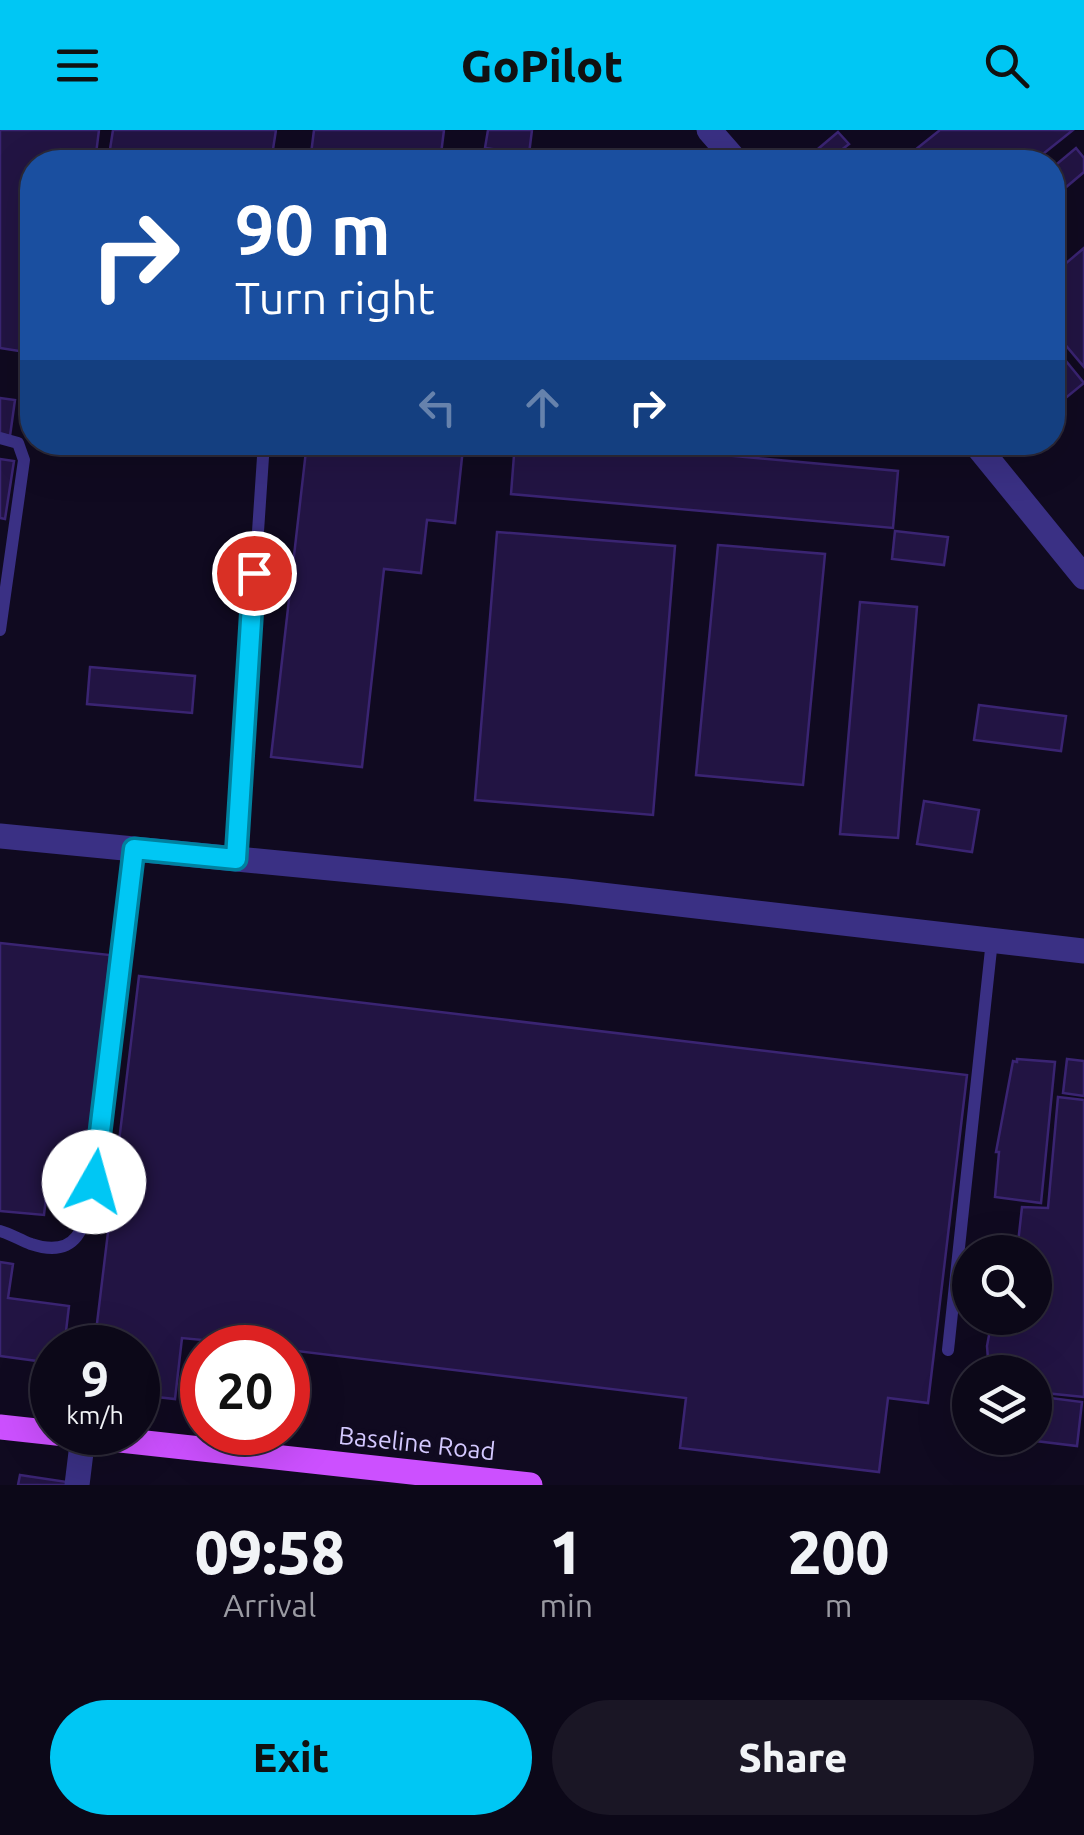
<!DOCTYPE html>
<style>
:root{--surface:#0c0818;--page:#1a1625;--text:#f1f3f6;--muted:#9a9aa2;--line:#2c2937;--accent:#00c7f4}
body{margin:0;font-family:Ubuntu,sans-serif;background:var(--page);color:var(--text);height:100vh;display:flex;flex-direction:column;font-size:38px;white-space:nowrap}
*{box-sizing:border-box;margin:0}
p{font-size:32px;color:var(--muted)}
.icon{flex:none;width:55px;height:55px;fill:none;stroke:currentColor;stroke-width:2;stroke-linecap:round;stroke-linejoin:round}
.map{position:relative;height:1355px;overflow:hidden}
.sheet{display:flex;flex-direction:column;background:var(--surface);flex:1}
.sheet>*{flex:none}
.hud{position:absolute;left:20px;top:20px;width:1045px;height:305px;border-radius:40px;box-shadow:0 10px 40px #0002,0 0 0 2px var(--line);background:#1a4fa0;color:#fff;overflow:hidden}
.tools{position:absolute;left:952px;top:1105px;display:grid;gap:20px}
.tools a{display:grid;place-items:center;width:100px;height:100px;border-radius:50%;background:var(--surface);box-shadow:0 10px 40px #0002,0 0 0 2px var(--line);font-size:50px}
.speed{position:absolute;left:30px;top:1195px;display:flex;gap:20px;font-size:50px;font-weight:700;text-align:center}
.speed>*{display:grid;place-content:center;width:130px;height:130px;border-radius:50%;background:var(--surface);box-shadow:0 10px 40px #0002,0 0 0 2px var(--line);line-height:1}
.speed small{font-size:25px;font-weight:400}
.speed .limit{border:15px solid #d22;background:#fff;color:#111}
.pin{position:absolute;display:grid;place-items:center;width:85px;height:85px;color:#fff;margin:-42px;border:5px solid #fff;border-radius:50%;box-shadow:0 2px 10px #0007}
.me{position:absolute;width:110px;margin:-55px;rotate:7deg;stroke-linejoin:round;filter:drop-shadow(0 0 8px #0008)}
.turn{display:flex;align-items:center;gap:35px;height:210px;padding:0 50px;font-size:45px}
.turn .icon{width:130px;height:130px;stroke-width:2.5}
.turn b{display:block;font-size:70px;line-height:85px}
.lanes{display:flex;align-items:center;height:95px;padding:0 50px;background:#0003;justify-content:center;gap:50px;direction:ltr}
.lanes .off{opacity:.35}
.eta{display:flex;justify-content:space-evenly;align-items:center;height:170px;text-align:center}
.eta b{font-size:60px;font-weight:800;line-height:70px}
.action{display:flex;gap:20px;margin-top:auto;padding:20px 50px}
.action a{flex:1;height:115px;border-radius:60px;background:var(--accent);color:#111;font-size:40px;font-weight:800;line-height:115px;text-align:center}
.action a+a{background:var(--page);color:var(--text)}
header{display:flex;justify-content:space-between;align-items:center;height:130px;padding:0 50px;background:var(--accent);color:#111;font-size:45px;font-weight:800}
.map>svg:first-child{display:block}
</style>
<header><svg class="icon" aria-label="menu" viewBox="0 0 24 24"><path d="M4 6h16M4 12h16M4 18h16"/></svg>GoPilot<svg class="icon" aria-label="search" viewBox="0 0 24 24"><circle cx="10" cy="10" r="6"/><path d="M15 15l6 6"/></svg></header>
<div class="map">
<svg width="1084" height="1355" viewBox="0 0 1084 1355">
<rect width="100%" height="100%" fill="#100a20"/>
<g fill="#221443" stroke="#3a2472" stroke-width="2.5">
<path d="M0,0h99l-4,32h-63v191l-32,-5z"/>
<path d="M113,0h163l-5,32h-163z"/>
<path d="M314,0h130l-4,32h-130z"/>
<path d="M488,0h44l-3,24 -44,-6z"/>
<path d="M940,0h133l-40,32h-133z"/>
<path d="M838,2l11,12 -23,18h-7l-7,-8z"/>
<path d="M1076,18l8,10v14l-32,27v-31z"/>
<path d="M1084,118v119l-32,-38v-54z"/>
<path d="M1052,214l32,39 -32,26z"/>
<path d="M0,268l15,2 -5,36 -10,-2z"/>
<path d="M307,312h104l52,6 -8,75 -28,-3 -6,53 -37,-4 -22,198 -91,-10z"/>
<path d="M515,312h68l315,29 -5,57 -382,-34z"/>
<path d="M0,329l14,2 -9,58 -5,-1z"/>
<path d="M895,401l53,6 -4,28 -52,-6z"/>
<path d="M497,402l178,14 -22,269 -178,-15z"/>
<path d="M718,415l107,9 -22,231 -107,-10z"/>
<path d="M860,472l57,5 -19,231 -58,-4z"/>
<path d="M90,537l105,9 -3,37 -105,-9z"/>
<path d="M979,575l87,11 -5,35 -87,-11z"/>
<path d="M924,671l55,9 -7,42 -55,-8z"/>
<path d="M0,813l110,12 -22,212 -38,-4 -6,52 -44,-4z"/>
<path d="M139,846l828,99 -39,328 -40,-5 -9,74 -199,-24 6,-50 -398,-48v-2l-106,-10 -7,61 -37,-4v-47h-44z"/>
<path d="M1017,929l38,3 -14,141 -46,-6 4,-45h-3l17,-91 4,1z"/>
<path d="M1067,929l17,2v35l-21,-3z"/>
<path d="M1058,967l26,3v297l-49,-5v-20h-46l-2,-26 5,-27 43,-1v-66h-18l5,-45 26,1z"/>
<path d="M0,1132l13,2 -5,34 61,8 -5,42h-12v15l-52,-7z"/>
<path d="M1035,1266l47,6 -5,44 -58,-7 16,-1z"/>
<path d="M20,1345l47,7v3h-49z"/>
</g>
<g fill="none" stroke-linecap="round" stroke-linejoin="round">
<g stroke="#3a3084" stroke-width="12">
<path d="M0,308l18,5 6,17 -24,170"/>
<path d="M236,729l27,-402"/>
<path d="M0,1101c11,3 20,9 31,13 51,17 55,-24 63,-62l40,-333"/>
<path d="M948,1220l44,-410"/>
</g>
<g stroke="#3a3084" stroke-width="25">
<path d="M709,0l28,32"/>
<path d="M974,312l110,135"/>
<path d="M0,706l567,55 517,60"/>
<path d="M77,1355l6,-49"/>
</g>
<path stroke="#cc50ff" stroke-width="25" d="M0,1297l530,58"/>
</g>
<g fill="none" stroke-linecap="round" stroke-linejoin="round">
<g stroke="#00819f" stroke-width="25">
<path id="route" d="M94,1052l40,-333 102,10 18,-286"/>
</g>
<use href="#route" stroke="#00c7f4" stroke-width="18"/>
</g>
<g text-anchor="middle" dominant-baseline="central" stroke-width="10" stroke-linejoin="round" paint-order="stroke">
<g font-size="25" fill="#d4c9ff" stroke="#100a20">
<text transform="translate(417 1313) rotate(6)">Baseline Road</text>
</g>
</g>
</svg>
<div class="tools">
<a><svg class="icon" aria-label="search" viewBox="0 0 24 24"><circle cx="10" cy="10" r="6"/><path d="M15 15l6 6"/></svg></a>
<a><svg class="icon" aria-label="layers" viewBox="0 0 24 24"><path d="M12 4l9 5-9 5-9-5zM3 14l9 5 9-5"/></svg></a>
</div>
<div class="speed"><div>9<small>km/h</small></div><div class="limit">20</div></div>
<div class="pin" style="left:254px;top:443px;background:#d93025"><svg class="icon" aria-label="arrive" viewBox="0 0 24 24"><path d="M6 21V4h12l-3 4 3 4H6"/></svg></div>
<svg class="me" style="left:94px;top:1052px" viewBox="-20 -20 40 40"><circle r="19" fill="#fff"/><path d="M0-13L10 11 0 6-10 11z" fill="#00c7f4"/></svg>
<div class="hud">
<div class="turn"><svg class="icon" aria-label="right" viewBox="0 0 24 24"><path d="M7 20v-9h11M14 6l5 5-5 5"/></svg><div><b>90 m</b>Turn right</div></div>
<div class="lanes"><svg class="icon off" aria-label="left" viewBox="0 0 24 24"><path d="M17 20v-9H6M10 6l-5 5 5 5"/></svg><svg class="icon off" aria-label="ahead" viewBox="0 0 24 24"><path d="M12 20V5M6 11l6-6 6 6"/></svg><svg class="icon" aria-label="right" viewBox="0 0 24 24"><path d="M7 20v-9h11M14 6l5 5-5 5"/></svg></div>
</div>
</div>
<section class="sheet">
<div class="eta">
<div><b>09:58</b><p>Arrival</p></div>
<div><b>1</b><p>min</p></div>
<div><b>200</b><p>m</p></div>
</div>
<div class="action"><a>Exit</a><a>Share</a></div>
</section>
